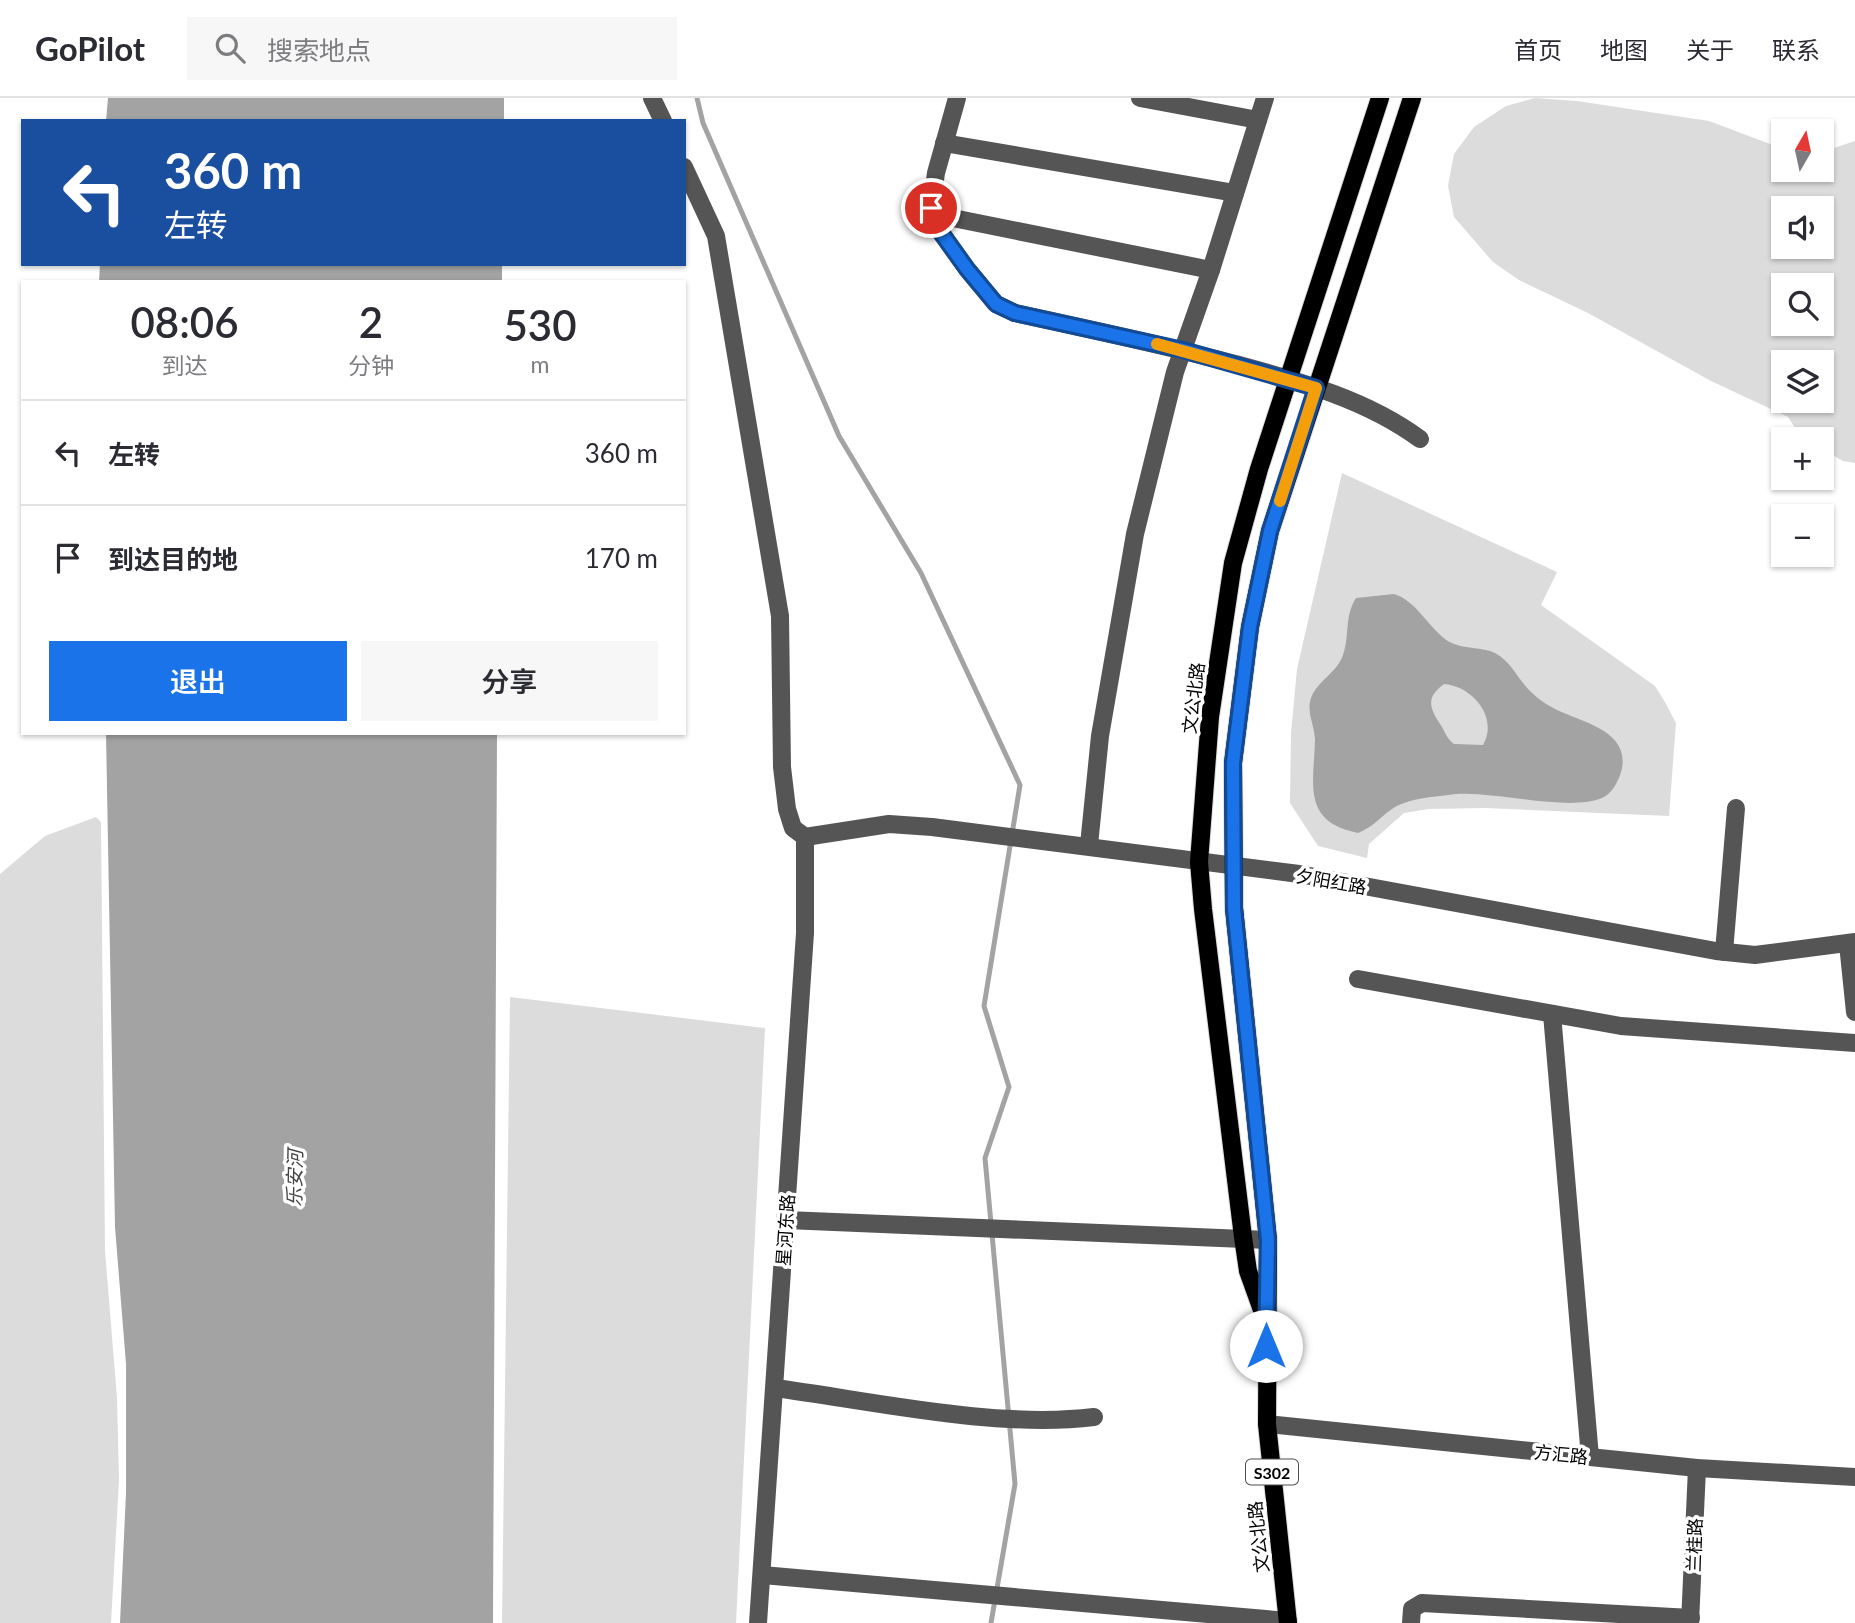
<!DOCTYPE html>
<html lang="zh">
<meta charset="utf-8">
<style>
:root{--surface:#fff;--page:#f7f7f7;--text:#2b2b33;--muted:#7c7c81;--line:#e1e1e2;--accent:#1a73e8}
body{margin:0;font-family:Lato,"Noto Sans SC",sans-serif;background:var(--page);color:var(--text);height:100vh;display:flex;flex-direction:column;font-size:26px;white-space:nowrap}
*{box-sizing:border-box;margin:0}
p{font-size:23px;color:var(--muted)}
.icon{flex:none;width:38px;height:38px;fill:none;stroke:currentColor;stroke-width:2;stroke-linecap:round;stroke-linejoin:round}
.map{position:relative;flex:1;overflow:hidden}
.details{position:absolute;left:21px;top:182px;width:665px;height:455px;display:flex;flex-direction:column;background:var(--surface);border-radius:0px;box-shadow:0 2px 5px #0004}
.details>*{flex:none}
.guide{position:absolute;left:21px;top:21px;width:665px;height:147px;border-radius:0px;box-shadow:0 2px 5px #0004;background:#1a4fa0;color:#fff;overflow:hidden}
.needle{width:46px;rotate:9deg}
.controls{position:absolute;left:1771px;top:21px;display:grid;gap:14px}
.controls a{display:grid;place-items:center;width:63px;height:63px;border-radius:0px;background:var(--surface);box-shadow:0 2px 5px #0004;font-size:35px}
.pin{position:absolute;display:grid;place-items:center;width:60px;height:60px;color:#fff;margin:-30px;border:4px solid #fff;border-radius:50%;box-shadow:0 2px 7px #0007}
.me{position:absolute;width:77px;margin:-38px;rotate:0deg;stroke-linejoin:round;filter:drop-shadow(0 0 5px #0008)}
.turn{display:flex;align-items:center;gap:24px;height:147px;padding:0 28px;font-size:32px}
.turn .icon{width:91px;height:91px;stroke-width:2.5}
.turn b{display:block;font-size:49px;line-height:60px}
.eta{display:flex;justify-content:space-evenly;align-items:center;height:119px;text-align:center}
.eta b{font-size:42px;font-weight:600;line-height:49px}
.action{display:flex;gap:14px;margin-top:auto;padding:14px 28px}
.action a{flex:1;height:80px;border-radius:0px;background:var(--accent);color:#fff;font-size:28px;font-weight:600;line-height:80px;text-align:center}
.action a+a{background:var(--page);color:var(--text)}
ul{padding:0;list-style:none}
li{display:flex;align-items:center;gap:21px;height:105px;padding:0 28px;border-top:2px solid var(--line)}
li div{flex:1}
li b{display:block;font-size:26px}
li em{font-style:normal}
header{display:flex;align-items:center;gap:42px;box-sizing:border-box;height:98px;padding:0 35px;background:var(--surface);border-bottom:2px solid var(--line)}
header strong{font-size:33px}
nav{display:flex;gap:38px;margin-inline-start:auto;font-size:24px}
.search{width:490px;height:63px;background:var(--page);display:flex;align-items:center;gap:18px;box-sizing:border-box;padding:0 24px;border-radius:0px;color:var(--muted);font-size:26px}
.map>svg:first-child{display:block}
</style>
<header>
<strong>GoPilot</strong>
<div class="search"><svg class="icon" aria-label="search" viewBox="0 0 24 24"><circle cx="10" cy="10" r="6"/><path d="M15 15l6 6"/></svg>搜索地点</div>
<nav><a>首页</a><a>地图</a><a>关于</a><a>联系</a></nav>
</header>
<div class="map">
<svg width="1855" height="1525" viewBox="0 0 1855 1525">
<rect width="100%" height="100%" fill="#fff"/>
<g fill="#dcdcdc" fill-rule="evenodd">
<path d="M1535,0l42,3 132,20 74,28v21h39v-18l33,-11v322l-12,-2 -21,-12v-10l-21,-2 -13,-20 -77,-36 -123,-68 -69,-33 -26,-18 -39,-45 -6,-31 6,-32 20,-27 32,-21zM1783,110h39v39h-39zM1783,187h39v39h-39zM1783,264h39v39h-39z"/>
<path d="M1342,375l215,99 -16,33 114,81 10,16 11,21 -7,93 -182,-8 -58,1 -25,4 -35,31 -2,14 -49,-12 -28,-43 1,-70 6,-64z"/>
<path d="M96,719l5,5 4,429 12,147 2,82 -8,143h-111v-749l45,-38z"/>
<path d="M510,899l255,31 -29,595h-234z"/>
</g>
<g fill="#a3a3a3" fill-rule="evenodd">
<path d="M108,0h396v23h-398z"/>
<path d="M100,166h402v18h-403z"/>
<path d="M1394,496c22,7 33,31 51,45 14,11 35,7 50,14 17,9 23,27 36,39 7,7 18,14 26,18 25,12 72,21 65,58 -2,11 -10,26 -20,30 -36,15 -115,-10 -154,-3 -17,2 -42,4 -56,14 -13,9 -19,18 -34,24 -57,-11 -44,-50 -43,-93 0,-14 -9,-28 -4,-42 6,-17 26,-25 32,-43 7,-20 1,-38 13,-57zM1444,586c28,2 55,33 39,61l-29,-1c-8,-6 -9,-13 -14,-20 -10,-16 -15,-26 4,-40z"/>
<path d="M106,635h391l-4,890h-373l6,-130v-129l-11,-137z"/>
</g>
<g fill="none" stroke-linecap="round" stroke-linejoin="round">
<path stroke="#a3a3a3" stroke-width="5" d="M697,0l6,25 136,313 82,137 99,212 -36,221 25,81 -24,71 30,326 -24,139"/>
<g stroke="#dbdbdb" stroke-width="20">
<g id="major">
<path d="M1262,1212l-14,-39 -5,-34 -40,-328 -4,-47 11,-145 23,-154 26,-94 121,-371"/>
<path d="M1288,1525l-21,-199 1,-184 -34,-332 -1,-145 17,-136 20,-96 142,-433"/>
</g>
</g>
<g stroke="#555" stroke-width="18">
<path d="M652,0l11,23"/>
<path d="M957,0l-21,75 -5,35 6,19 30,42 29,35 19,9c75,16 150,32 224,52 63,17 128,35 181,74"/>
<path d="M1140,0l118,22"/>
<path d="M944,45l291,50"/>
<path d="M684,69l32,69 64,380 2,151 5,42 6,19 12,9"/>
<path d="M933,116l278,56"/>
<path d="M805,739l84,-13 43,3 367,47 417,77 39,4 100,-13"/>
<path d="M1089,747l11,-109 35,-202 40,-162 36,-102 54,-172"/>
<path d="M1848,846l7,68"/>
<path d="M1724,854l12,-144"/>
<path d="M1358,881l263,47 234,17"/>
<path d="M1552,916l38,443"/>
<path d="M786,1122l482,20"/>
<path d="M775,1290c97,13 222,41 319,29"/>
<path d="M1267,1326l430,44 158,9"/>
<path d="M762,1477l526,46"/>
<path d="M758,1525l47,-690v-96"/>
<path d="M1411,1525l1,-14 10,-6 269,15"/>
<path d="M1690,1525l7,-155"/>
</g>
<use href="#major" stroke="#000" stroke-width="18"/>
</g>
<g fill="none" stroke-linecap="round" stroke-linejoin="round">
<g stroke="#114b97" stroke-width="18">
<path id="route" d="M931,110l6,19 30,42 29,35 19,9 168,37 133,38 -46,143 -20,96 -17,136 1,145 34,332 -2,106"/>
</g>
<use href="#route" stroke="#1a73e8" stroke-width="12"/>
<path stroke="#f59e0b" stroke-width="12" d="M1157,246l159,44 -36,113"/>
</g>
<g text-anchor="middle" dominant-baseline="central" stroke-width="7" stroke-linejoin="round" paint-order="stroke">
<rect fill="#fff" stroke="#4c4c4c" stroke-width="2" x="1246" y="1361.5" width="52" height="25" rx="5"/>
<g font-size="16" font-weight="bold" fill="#000">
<text x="1272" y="1374">S302</text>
</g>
<g font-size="18" fill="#000" stroke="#fff">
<text transform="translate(1193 600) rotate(-83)">文公北路</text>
<text transform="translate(1331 783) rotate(10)">夕阳红路</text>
<text transform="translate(785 1132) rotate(-86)">星河东路</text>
<text transform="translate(1561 1356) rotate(6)">方汇路</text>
<text transform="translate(1258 1439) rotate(-96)">文公北路</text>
<text transform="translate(1694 1447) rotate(-88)">兰桂路</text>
</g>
<g font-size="19" font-style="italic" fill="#444" stroke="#fff">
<text transform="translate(294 1080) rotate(-89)">乐安河</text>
</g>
</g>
</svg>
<div class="controls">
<a><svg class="needle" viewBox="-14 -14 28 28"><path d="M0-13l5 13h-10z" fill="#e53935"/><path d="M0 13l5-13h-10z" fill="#7c7c81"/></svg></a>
<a><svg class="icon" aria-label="sound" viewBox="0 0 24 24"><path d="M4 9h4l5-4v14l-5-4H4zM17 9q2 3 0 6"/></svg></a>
<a><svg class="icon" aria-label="search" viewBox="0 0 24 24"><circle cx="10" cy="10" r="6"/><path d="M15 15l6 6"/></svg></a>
<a><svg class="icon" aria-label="layers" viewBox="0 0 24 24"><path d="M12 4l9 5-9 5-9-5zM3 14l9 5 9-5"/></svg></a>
<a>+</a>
<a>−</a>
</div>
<div class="pin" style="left:931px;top:110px;background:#d93025"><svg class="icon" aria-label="arrive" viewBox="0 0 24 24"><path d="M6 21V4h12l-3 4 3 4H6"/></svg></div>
<svg class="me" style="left:1266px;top:1248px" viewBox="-20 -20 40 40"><circle r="19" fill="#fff"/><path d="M0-13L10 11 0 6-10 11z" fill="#1a73e8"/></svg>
<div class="guide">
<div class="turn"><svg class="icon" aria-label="left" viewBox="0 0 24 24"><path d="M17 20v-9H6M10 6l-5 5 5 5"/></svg><div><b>360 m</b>左转</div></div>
</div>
<section class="details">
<div class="eta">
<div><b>08:06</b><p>到达</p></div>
<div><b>2</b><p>分钟</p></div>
<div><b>530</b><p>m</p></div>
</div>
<ul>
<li><svg class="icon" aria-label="left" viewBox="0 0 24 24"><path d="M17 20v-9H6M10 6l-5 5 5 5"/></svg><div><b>左转</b></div><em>360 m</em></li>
<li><svg class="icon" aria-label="arrive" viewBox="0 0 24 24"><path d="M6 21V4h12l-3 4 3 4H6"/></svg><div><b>到达目的地</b></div><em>170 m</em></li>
</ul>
<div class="action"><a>退出</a><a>分享</a></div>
</section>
</div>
